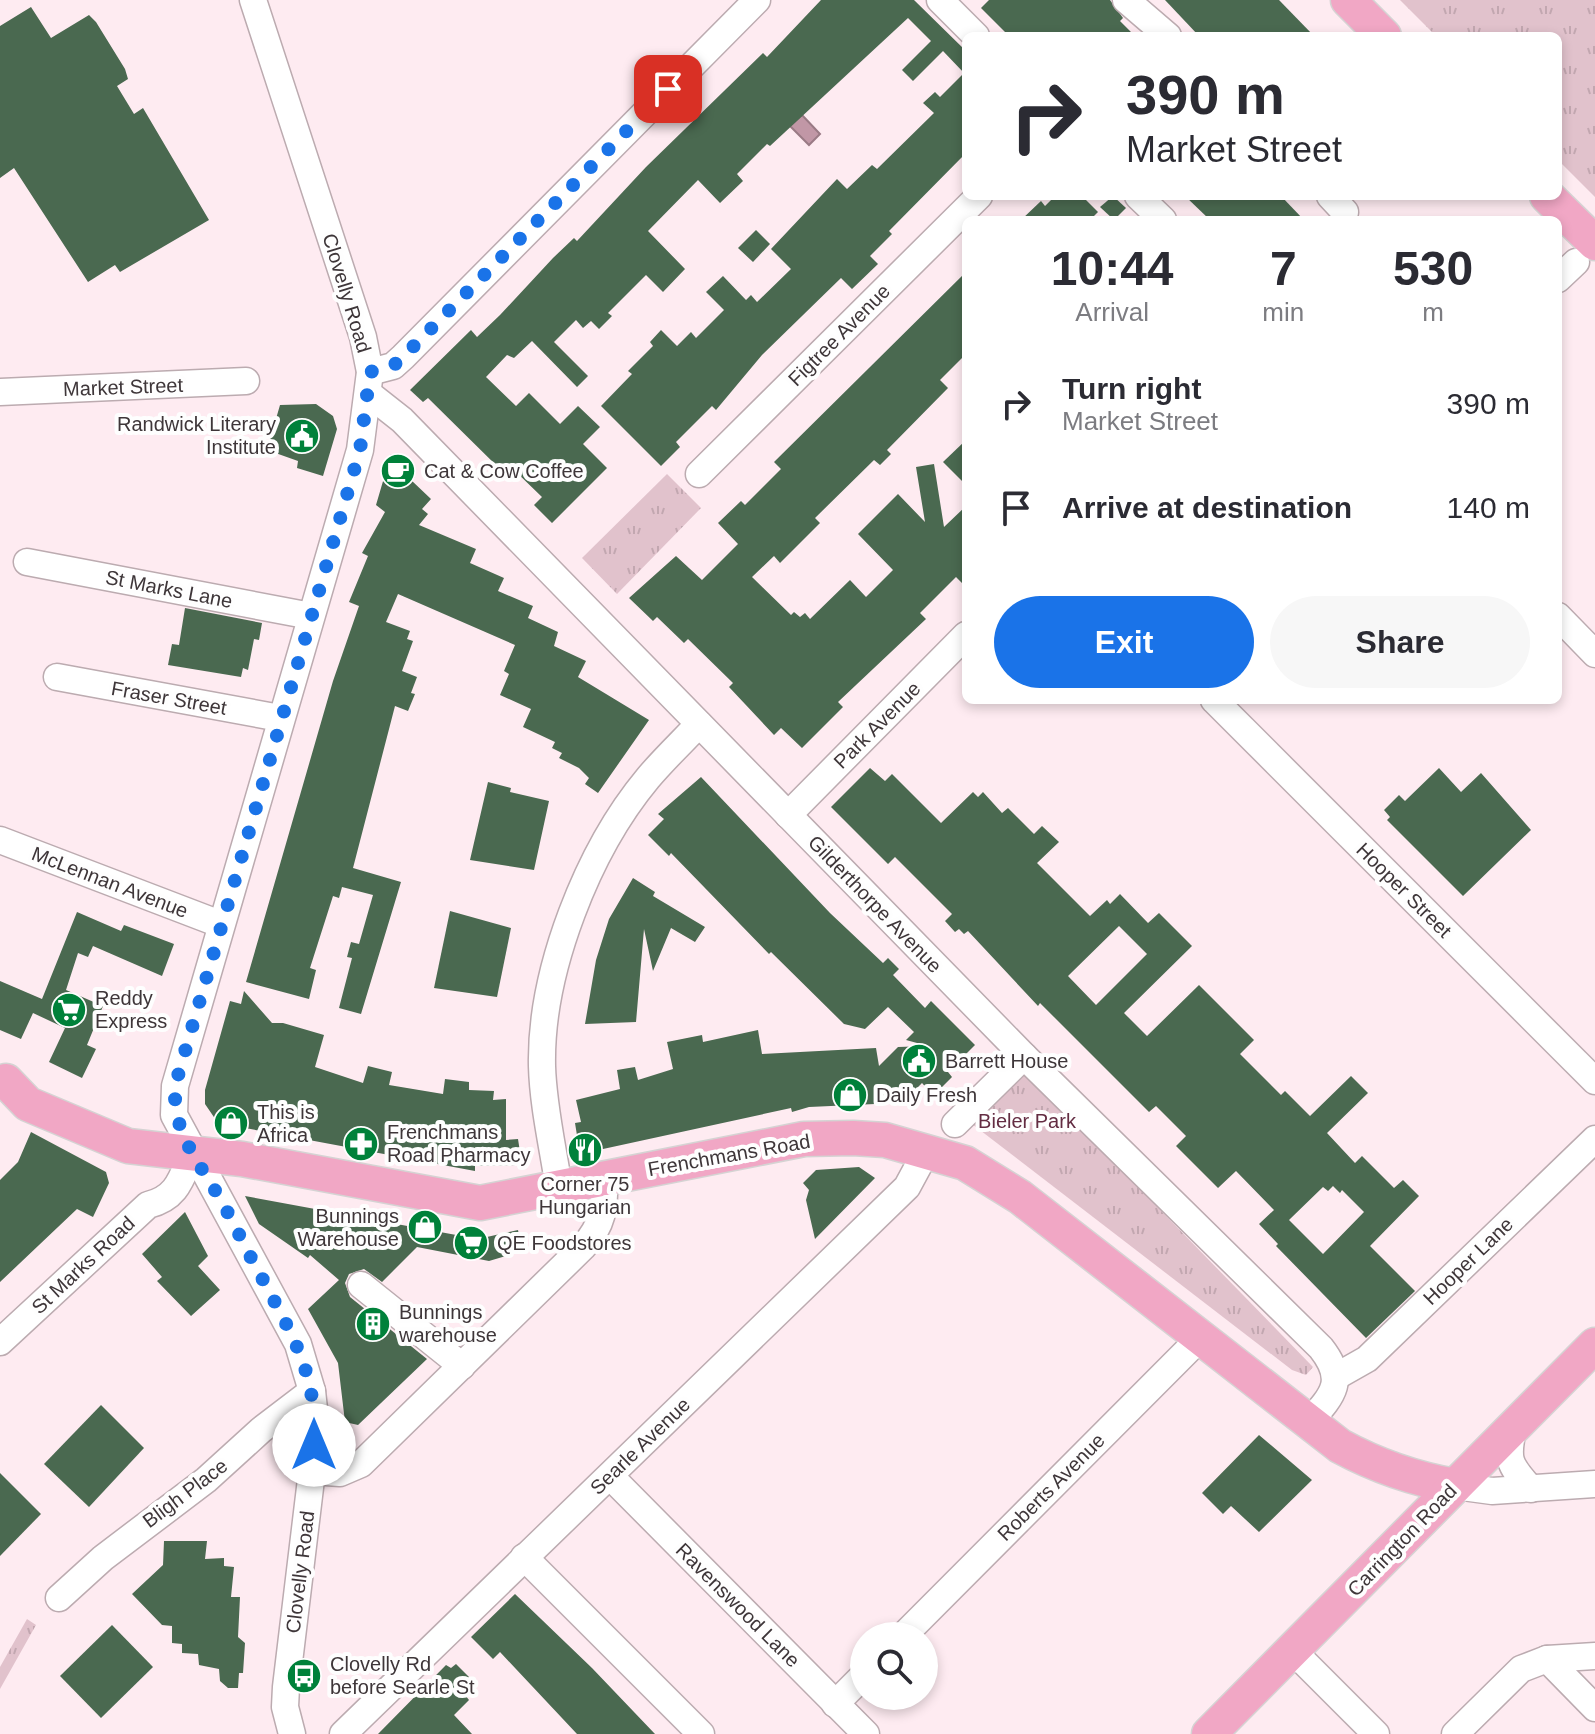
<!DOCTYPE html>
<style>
:root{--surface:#fff;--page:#f7f7f7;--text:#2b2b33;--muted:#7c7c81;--accent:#1a73e8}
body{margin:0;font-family:Arial,sans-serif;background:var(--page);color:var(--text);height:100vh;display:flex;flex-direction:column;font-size:30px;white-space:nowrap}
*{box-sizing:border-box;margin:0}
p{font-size:26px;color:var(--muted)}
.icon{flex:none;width:44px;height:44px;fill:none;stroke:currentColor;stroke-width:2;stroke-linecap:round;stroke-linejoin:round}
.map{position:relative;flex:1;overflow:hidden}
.sheet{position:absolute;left:962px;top:216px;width:600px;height:488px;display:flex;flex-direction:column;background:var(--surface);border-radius:12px;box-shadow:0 4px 12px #0003}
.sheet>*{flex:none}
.top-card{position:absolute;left:962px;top:32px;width:600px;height:168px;border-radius:12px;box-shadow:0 4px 12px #0003;background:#fff;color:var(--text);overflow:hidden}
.controls{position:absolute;left:850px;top:1622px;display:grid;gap:16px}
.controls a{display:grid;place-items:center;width:88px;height:88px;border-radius:50%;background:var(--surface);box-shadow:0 4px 12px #0003;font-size:40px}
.pin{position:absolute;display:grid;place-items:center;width:68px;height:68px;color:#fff;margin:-34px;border-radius:16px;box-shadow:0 4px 12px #0006}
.me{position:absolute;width:88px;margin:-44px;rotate:0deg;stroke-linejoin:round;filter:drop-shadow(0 0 6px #0008)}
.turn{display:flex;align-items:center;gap:28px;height:168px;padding:0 32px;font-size:36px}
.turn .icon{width:104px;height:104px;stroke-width:2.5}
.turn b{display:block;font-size:56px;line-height:68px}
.eta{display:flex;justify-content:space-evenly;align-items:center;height:136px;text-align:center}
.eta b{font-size:48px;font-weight:700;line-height:56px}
.cta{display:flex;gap:16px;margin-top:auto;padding:16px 32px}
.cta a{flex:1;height:92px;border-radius:48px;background:var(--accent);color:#fff;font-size:32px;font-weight:700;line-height:92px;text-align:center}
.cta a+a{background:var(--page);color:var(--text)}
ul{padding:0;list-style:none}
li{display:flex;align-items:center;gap:24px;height:104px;padding:0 32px}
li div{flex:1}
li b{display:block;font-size:30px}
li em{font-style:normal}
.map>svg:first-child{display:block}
</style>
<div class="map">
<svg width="1595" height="1734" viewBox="0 0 1595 1734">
<defs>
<pattern id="park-tufts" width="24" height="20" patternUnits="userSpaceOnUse" patternTransform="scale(2)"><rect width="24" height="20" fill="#e1c2cc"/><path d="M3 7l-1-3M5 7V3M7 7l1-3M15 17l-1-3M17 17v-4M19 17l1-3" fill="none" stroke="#c2a7b0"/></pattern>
</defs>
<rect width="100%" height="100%" fill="#feebf1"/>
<g fill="url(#park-tufts)">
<path d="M1400,0h195v197l-37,-37v-124h-122z"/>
<path d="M667,474l34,34 -84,86 -35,-36z"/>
<path d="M1027,1073l286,294 -7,8 -14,-5 -320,-246z"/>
<path d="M27,1619l9,6 -36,64v-22z"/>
</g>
<path fill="#c197a6" stroke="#9a7a85" stroke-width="2" d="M802,115l18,19 -11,11 -19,-19z"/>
<g fill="#4a6950" fill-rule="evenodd">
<path d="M821,0h93l52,51v102l-77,78 3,3 -22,22 8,8 -26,25 -11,-11 -79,77 -46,55 -4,-4 -36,36 4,5 -19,19 -60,-60 31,-32 -4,-3 25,-25 -3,-4 11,-12 16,16 14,-14 5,6 28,-28 -18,-18 17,-16 23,24 5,-5 6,7 34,-33 -20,-20 66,-70 10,10 25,-24 5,4 57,-56 -11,-10 12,-11 5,5 24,-24 -21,-22 -30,30 -11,-11 29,-29 -23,-23 -138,128 -3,-2 -30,30 6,7 -23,22 -22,-23 -50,51 37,38 -22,23 -17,-17 -38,38 4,3 -13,13 -8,-8 -8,7 -7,-8 -22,22 34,34 -11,11 -45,-46 -18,17 -7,-3 -21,22 30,29 13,-13 31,31 18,-18 22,21 -17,17 24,24 -55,55 -18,-18 8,-8 -30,-29 -7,6 -77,-76 -5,4 -13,-12 61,-60 6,7 23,-22 53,-57 21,-20 3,3 69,-74 117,-114 4,4z"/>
<path d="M989,0h121l13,18 -3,3 15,15h-126l-28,-28z"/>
<path d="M1165,0h114l35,36h-115z"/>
<path d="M31,7l20,31 38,-23 7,7 29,47 3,10 -11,7 17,28 9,-6 66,112 -89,52 -5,-7 -27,17 -74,-114 -14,10v-152z"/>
<path d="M1055,196h27l16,16 -8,8h-69l20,-19 4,5z"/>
<path d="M1113,196l13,12 -12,12 -14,-13z"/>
<path d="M1185,196h96l23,24h-94z"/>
<path d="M756,230l14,14 -17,18 -15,-14z"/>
<path d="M966,272v82l-26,26 8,8 -61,62 4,4 -11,11 -6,-5 -59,58 5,5 -40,40 -6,-7 -22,21 39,38 3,-3 6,5 5,-4 5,6 40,-39 16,17 27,-27 -35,-36 40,-40 27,28 -9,-55 18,-3 10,63 22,-21v81l-10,-10 -36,36 6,6 -88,83 5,5 -41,41 -21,-20 -7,7 -45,-48 4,-4 -45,-44 -4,4 -27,-26 -4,4 -24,-23 47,-42 26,24 36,-36 -20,-21 23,-22 4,4 36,-36 -7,-7z"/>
<path d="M316,404l17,12 4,13 -14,47 -26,-8 1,-7 -31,-11 13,-45z"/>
<path d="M966,440v45l-23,-23z"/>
<path d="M391,454l24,23 -4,3 20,19 -9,10 6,5 -9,11 57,24 -6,14 34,15 -6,13 35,15 -5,12 30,14 -4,14 32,15 -8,16 71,43 -51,73 -13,-9 4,-6 -10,-10 -20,-10 3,-5 -10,-5 3,-6 -32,-15 8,-18 -31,-14 9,-21 -5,-3 11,-26 -117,-51 -12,28 24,9 -3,8 6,2 -11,30 15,6 -6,16 4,1 -7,17 -13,-5 -42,162 48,14 -40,132 -22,-6 13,-50 -5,-1 4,-15 8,2 14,-49 -31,-8 -3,11 -6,-2 -23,72 6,2 -7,29 -63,-17 87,-301 26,-75 -10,-4 19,-46 -6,-3 23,-41 -9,-7z"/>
<path d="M185,608l77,15 -3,17 -5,-1 -6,31 -5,-2 -2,9 -73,-12 4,-21 7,1z"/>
<path d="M870,768l15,13 7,-7 49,49 32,-31 5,5 5,-5 19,21 6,-5 26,26 8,-8 17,16 -22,21 53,53 17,-16 3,4 10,-10 28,29 11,-10 33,33 -68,67 23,23 52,-51 55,55 -14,14 41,41 4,-4 25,25 41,-40 17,17 -41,40 28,30 7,-7 32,32 9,-8 16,16 -49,50 45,45 -49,47 -90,-92 2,-2 -19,-20 15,-14 -38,-39 -18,17 -42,-42 10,-10 -30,-30 -7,6 -109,-109 -2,3 -70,-75 -4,3 -5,-5 -4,3 -10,-11 7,-7 -57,-57 -7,7 -57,-57zM1119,926l28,28 -51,51 -28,-29zM1333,1186l7,7 2,-3 22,22 -41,42 -34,-34 34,-33 5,4z"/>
<path d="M1439,768l22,24 20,-19 50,57 -68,66 -76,-76 3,-3 -6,-7 15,-15 6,6z"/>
<path d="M701,777l129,136 53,50 5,-5 11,11 -6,6 32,33 6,-7 44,44 -27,27 4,5 -13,13 -2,-3 -6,6 -9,-10 -9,9h-16v11l-88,4 -17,5 -1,-4 -211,46 -5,-31 6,-1 -5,-22 44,-11 -3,-19 18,-3 3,13 35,-11 -6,-27 35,-7 1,7 55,-12 4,24 114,-6 3,18 19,-19 30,-1 -22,-6 8,-8 -26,-25 -23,22 -21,-5 -73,-72 -2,2 -98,-101 -2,3 -21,-21 16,-16 -6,-5z"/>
<path d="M488,782l23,6 -1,4 39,9 -15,69 -64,-10z"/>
<path d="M633,878l22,14 -2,4 52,31 -10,15 -24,-14 -18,43 -9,-42 -8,93 -51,2 11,-64 13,-41z"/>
<path d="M450,911l61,17 -14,69 -63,-9z"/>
<path d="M77,912l44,19 3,-6 50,19 -12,32 -69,-30 -5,11 -10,-4 -12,37 37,16 -16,39 9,4 -14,29 -33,-16 16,-34 -32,-15 -12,26 -21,-9v-49l42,18z"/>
<path d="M244,991l28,32h11l41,12 -9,32 48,16 5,-17 24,6 -3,13 54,9 2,-15 24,3v8l25,1 -1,9 13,-1v41l12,-1 4,26 -47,1v5l-257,-48 -13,-19v-14l25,-89 11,3z"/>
<path d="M31,1132l75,40 3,11 -16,34 -16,-8 -77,73v-102l18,-18z"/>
<path d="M859,1167l16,11 -60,61 -9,-39 3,-10 -6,-7 13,-13z"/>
<path d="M245,1196l233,43 40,-9 4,21 -33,10 -72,-14 -35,35 -18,-13 -15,5 -4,9 5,14 77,62 -69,66 -13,-3 -7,-59 -30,-54 31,-29 -29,-25 -2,3 -49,-34z"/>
<path d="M185,1212l23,44 -10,10 22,24 -29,26 -34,-35 5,-4 -20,-23z"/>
<path d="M101,1405l43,43 -55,59 -45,-43z"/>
<path d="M1259,1435l53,45 -53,52 -28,-26 -8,8 -21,-21z"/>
<path d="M0,1473l41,41 -41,42z"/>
<path d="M164,1541h43l-2,18 19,-1v8l10,1 -3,30h9l-2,40 7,6 -2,30h-4l-1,15h-10l-8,-7 -1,-12 -20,-4 -1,-11 -16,-1v-9l-10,-1v-17l-10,-1 -30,-31 31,-29z"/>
<path d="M515,1594l77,74 63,66h-78l-77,-82 -7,7 -22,-22z"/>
<path d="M112,1625l41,42 -52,51 -41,-42z"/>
<path d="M456,1664l20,20 -11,11 4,5 -15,15 18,19h-94l68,-69 5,3z"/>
</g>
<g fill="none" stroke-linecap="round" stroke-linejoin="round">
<g stroke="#bcabb0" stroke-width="29">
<g id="minor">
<path d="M253,0l110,337 7,35 -10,78 -185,636 -1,29 124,229 14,47 3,27 -3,53 -26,216 -1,20 7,27"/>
<path d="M940,0l36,36"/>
<path d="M1126,0l42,36"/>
<path d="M1138,196l25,24"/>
<path d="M1330,196l15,16"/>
<path d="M1558,279l18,-17"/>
<path d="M370,372l23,-6 10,-9 354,-357"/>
<path d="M0,392l246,-11"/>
<path d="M369,394l33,26 622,636 297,292c26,33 12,47 -13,75"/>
<path d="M699,474l280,-278"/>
<path d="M27,562l284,54"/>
<path d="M1558,616l37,38"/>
<path d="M57,677l223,41"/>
<path d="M1214,700l381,381"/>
<path d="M788,815l178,-180"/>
<path d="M0,840l220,84"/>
<path d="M955,1124l69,-68"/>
<path d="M559,1188c-6,-40 -16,-82 -17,-122 -2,-95 46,-216 106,-288 16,-19 34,-36 51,-54"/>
<path d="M361,1285l101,81"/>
<path d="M0,1342l148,-137c29,-7 33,-26 44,-51"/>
<path d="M1337,1376l30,-17 228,-220"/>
<path d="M1514,1425c-8,34 -6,39 17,64"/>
<path d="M312,1471l28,2 21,-9 222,-217c20,-22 22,-39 21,-69"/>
<path d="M610,1476l256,258"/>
<path d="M1455,1486l37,5 103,-7"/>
<path d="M524,1557l177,177"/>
<path d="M59,1598l44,-40 103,-78 55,-50 51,-39"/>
<path d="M903,1636l297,-298"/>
<path d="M1292,1650l84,84"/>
<path d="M1547,1659l48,49"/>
<path d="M835,1704l29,-29"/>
<path d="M343,1734l564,-547 20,-37"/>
<path d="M1455,1734l66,-65 26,-10 48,-3"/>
</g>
</g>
<g stroke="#d5d3d3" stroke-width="37">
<g id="major">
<path d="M1348,0l36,36"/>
<path d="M1547,196l48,47"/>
<path d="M6,1081l22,23 100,42 114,13 238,44 324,-64 49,-1 32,2 80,23 55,34 320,249c35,19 75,33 115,40"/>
<path d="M1209,1734l386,-389"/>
</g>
</g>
<use href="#minor" stroke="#fff" stroke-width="26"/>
<use href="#major" stroke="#f1a7c5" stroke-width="34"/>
</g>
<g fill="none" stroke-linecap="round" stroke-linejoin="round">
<path stroke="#1a73e8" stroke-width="14" stroke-dasharray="0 25.2" d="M314,1445c4,-70 -21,-108 -52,-167 -16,-28 -29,-58 -46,-86 -22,-37 -43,-61 -41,-106l185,-636 10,-78 23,-6 10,-9 265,-268"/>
</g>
<defs>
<g id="civic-disc" transform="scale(1.8)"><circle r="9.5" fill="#00813a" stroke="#fefefe"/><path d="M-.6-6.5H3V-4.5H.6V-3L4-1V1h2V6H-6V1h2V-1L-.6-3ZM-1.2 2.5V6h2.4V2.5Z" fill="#fff"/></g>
<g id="cafe-disc" transform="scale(1.8)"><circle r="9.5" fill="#00813a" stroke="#fefefe"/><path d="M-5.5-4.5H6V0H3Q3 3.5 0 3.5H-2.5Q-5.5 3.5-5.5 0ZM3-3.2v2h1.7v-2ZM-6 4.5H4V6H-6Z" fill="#fff"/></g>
<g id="supermarket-disc" transform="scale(1.8)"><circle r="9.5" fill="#00813a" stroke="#fefefe"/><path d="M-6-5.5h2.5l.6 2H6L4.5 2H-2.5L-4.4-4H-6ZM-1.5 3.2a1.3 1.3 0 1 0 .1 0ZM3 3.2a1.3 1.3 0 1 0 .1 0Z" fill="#fff"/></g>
<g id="shop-disc" transform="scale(1.8)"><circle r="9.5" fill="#00813a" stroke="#fefefe"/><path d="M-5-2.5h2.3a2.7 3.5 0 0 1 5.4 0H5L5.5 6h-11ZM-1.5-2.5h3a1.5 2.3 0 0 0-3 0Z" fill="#fff"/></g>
<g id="pharmacy-disc" transform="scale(1.8)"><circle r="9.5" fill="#00813a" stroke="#fefefe"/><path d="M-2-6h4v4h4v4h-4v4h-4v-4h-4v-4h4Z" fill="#fff"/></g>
<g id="restaurant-disc" transform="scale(1.8)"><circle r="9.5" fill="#00813a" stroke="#fefefe"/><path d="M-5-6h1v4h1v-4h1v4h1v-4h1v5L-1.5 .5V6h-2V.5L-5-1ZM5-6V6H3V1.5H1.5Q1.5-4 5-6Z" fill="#fff"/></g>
<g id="building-disc" transform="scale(1.8)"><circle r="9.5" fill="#00813a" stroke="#fefefe"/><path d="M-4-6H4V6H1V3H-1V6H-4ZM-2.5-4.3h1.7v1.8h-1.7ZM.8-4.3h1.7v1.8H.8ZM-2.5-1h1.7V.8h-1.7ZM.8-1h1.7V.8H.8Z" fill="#fff"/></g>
<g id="bus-disc" transform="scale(1.8)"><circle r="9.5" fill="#00813a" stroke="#fefefe"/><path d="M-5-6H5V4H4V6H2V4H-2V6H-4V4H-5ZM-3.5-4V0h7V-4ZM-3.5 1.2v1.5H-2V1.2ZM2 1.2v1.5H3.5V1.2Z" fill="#fff"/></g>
</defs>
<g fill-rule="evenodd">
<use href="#civic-disc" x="302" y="436"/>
<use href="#cafe-disc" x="398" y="471"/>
<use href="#supermarket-disc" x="69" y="1010"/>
<use href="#civic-disc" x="919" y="1061"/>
<use href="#shop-disc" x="850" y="1095"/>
<use href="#shop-disc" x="231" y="1123"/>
<use href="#pharmacy-disc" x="361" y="1144"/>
<use href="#restaurant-disc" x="585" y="1150"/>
<use href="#shop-disc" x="425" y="1227"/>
<use href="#supermarket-disc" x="471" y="1243"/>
<use href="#building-disc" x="373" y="1324"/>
<use href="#bus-disc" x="304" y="1676"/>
</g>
<g text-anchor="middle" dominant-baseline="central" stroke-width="8" stroke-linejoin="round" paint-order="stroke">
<g font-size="20" fill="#3e3639" stroke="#fefefe">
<text transform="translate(347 293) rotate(73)">Clovelly Road</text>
<text transform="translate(839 335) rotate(-45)">Figtree Avenue</text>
<text transform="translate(123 387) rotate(-2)">Market Street</text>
<text transform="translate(169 589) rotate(11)">St Marks Lane</text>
<text transform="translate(169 698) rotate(10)">Fraser Street</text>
<text transform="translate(877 725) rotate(-45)">Park Avenue</text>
<text transform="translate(110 882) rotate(21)">McLennan Avenue</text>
<text transform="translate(1404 890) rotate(45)">Hooper Street</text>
<text transform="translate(875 904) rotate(46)">Gilderthorpe Avenue</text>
<text transform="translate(729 1155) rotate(-10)">Frenchmans Road</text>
<text transform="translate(1468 1261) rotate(-44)">Hooper Lane</text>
<text transform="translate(83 1265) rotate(-43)">St Marks Road</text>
<text transform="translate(640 1446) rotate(-44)">Searle Avenue</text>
<text transform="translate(1051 1487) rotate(-45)">Roberts Avenue</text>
<text transform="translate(185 1493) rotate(-37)">Bligh Place</text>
<text transform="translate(1402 1540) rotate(-46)">Carrington Road</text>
<text transform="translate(300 1572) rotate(-83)">Clovelly Road</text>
<text transform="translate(738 1605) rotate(45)">Ravenswood Lane</text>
</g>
<g font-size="20" fill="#3e3639" stroke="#fefefe" text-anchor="start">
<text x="276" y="424" text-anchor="end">Randwick Literary<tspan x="276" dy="23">Institute</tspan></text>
<text x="424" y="471">Cat &amp; Cow Coffee</text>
<text x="95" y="998">Reddy<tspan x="95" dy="23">Express</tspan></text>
<text x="945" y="1061">Barrett House</text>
<text x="876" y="1095">Daily Fresh</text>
<text x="257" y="1112">This is<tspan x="257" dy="23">Africa</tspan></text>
<text x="387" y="1132">Frenchmans<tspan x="387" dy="23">Road Pharmacy</tspan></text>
<text x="585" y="1184" text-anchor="middle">Corner 75<tspan x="585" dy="23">Hungarian</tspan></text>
<text x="399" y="1216" text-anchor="end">Bunnings<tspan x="399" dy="23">Warehouse</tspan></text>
<text x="497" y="1243">QE Foodstores</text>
<text x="399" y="1312">Bunnings<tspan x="399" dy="23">warehouse</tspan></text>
<text x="330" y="1664">Clovelly Rd<tspan x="330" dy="23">before Searle St</tspan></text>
</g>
<g font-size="20" fill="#632c42" stroke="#fefefe">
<text x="1027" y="1121">Bieler Park</text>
</g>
</g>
</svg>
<div class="controls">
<a><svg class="icon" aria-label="search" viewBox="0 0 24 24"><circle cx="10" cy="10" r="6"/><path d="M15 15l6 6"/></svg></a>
</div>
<div class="pin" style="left:668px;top:89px;background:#d93025"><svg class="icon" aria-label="arrive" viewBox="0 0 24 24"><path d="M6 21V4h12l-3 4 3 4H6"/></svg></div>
<svg class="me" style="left:314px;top:1445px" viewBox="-20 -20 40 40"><circle r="19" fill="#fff"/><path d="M0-13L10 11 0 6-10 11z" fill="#1a73e8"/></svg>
<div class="top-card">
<div class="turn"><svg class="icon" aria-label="right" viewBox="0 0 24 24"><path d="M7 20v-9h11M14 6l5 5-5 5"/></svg><div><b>390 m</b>Market Street</div></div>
</div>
<section class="sheet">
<div class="eta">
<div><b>10:44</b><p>Arrival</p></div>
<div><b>7</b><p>min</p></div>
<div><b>530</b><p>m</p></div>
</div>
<ul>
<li><svg class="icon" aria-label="right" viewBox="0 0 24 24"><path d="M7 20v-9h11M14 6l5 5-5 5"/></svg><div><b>Turn right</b><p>Market Street</p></div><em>390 m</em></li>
<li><svg class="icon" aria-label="arrive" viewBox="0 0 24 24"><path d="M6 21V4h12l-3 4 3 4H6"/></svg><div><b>Arrive at destination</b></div><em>140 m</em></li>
</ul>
<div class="cta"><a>Exit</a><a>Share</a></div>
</section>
</div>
